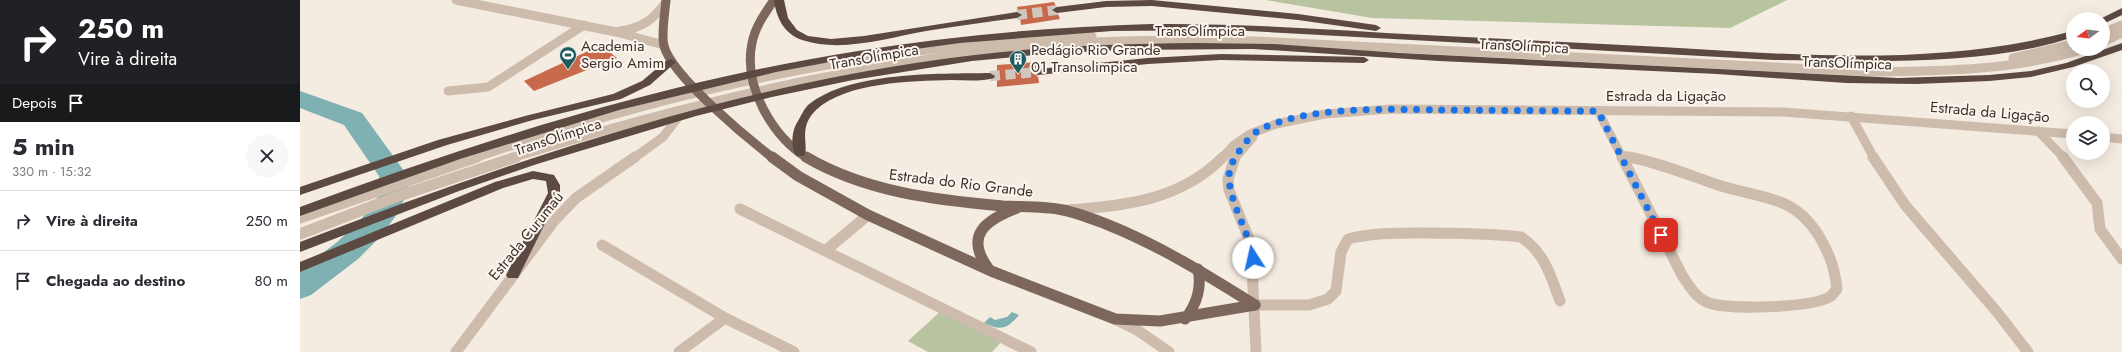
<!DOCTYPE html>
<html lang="pt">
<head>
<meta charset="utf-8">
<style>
  :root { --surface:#fff; --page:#f7f7f7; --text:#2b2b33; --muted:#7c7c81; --line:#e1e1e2 }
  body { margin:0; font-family:Jost,sans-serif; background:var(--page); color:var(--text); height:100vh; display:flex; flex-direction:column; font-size:15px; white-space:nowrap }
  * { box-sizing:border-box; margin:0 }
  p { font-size:13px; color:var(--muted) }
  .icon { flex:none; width:22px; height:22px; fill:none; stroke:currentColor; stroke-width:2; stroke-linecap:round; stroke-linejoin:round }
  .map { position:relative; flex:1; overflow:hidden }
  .side { display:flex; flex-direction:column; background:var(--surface); width:300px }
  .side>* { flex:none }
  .hud { background:#202124; color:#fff; overflow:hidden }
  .needle { width:26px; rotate:255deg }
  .tools { position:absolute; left:1766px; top:12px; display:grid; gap:8px }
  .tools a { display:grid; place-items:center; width:44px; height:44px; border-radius:50%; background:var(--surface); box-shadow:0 4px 16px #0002; font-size:20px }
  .pin { position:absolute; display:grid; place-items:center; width:34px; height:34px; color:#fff; margin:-17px; border-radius:8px; box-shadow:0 2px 6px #0006 }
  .me { position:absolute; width:44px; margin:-22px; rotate:350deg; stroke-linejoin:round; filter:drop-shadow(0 0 3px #0008) }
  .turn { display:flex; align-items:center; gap:14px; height:84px; padding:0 12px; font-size:18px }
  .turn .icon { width:52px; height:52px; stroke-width:2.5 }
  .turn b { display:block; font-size:28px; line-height:34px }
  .then { display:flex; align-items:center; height:38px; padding:0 12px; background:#0003; gap:8px; font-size:15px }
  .round { display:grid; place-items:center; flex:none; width:42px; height:42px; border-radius:21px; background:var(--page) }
  .headline { display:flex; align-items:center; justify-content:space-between; height:68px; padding:0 12px }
  h1 { font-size:24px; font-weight:700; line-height:30px }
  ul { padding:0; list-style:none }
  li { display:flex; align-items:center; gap:12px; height:60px; padding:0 12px; border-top:1px solid var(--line) }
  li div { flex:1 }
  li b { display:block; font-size:15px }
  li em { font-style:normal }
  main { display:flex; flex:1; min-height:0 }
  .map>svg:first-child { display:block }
</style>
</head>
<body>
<main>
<section class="side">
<div class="hud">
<div class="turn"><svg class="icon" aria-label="right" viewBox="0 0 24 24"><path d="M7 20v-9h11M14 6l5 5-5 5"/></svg><div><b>250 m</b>Vire à direita</div></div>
<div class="then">Depois<svg class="icon" aria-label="arrive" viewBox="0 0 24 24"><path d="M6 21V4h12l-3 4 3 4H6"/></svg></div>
</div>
<div class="headline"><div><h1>5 min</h1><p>330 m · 15:32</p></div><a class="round"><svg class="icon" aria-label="close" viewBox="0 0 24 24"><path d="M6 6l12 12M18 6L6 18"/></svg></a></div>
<ul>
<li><svg class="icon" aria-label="right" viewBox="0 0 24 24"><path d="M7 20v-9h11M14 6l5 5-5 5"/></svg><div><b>Vire à direita</b></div><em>250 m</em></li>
<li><svg class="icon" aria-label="arrive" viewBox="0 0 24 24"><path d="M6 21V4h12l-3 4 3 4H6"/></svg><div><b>Chegada ao destino</b></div><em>80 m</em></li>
</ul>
</section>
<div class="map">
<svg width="1822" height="352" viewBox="0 0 1822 352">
  <rect width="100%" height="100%" fill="#f4ebe1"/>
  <g fill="#b8c4a0">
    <path d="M966,0H1487L1430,28L1072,18Z"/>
    <path d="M641,311L701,342L692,352H628L608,341Z"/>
  </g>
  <path fill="#7fb0b2" d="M712,312L719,315C707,329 701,331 684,323L690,317L695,320L707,317Z"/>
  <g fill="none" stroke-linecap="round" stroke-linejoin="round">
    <path fill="#7fb0b2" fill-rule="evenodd" d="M0,91L62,113L107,175L109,190L95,217L79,238L58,259L11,295L0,299V270L36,243L57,224L73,205L81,190L79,176L44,125L0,108Z"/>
  </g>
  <g fill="#c8694b">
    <path d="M754,2L756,6L751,11L758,14L760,19L721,25L720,18L723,14L718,11L717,7Z"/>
    <path d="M301,45L317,58L234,91L224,81Z"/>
    <path d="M737,62L738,68L732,73L738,76L739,83L697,87V65Z"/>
  </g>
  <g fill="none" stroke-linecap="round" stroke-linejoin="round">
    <g stroke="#cfc6bd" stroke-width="10" stroke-dasharray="10 5.5" stroke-linecap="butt">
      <path d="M717,15L757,10"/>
      <path d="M690,76L738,72"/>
    </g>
    <g stroke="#cdbbac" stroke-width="9">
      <path d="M156,0L316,32L364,45"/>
      <path d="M320,31C342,28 353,20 366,2"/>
      <path d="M1803,33L1822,25"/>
      <path d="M1803,42L1822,33"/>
      <path d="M1713,58L1773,44"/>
      <path d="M148,91L188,87L284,25"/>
      <path d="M1298,111L1321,155"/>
      <path d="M1551,116L1574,158"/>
      <path d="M1738,131L1764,158"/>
      <path d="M1803,137L1822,139"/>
      <path d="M1321,155L1334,158"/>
      <path d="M1321,155L1322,158"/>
      <path d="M174,158C309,112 449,75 590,55C657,45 724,40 792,36"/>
      <path d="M212,158C402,99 597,53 796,42C849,39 902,40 955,41L1574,72C1646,71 1716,70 1785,49"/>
      <path d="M334,158L363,137L383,111"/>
      <path d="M922,158L934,145L950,134L976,124L1025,114L1091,109L1483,112L1773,134"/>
      <path d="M935,158L953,137"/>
    </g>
    <g stroke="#cdbbac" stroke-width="11">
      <path d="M935,157L928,179L929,190L951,244L956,352"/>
      <path d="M1322,157L1382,275C1389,286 1397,299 1409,303C1430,310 1513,308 1531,296C1533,294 1535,291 1537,289C1534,255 1513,214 1480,202C1461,195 1441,192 1421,186C1391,176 1361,163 1329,157"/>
      <path d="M1573,157L1605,205L1697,312L1728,352"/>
      <path d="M1763,157L1797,203L1800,229L1822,259"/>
      <path d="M440,209L731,352"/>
      <path d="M768,210C825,206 881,200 923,157"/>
      <path d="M0,218L177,157"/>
      <path d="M0,234L96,197L216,157"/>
      <path d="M302,245L425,318L494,352"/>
      <path d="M525,251L568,215"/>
      <path d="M955,305H1009L1028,299L1036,291L1041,252L1048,239C1071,233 1095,233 1119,233C1153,233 1187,233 1221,237C1244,252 1251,276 1260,301"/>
      <path d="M815,319L837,330L869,352"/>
      <path d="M156,352L254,221L276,198L335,157"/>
      <path d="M379,352L425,318"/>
    </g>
    <g stroke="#7d675c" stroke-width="9">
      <path d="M366,0C365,12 361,35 364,46C372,76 447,138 473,158"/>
      <path d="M474,0C465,13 455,27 452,43C443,86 472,136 507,158"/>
    </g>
    <g stroke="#7d675c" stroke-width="11">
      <path d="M472,157L498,176L568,215L691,271L815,319L860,321L955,305"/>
      <path d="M506,157C566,192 635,200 703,206C723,207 744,206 763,210C778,213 793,219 806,224C859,245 907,275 955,305"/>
      <path d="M688,268C664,235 686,220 717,208"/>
      <path d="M885,319C897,304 902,288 898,269"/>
    </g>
    <g fill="#5c4a42" fill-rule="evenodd">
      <path d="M474,0H484L488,18L497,30L508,36L531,39L564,36L717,12L722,15L717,18C687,22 656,26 626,31C587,38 541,53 502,40C484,34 476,17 474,0Z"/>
      <path d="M852,0L998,14L1076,25L1081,28L1076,31L998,20L852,6L806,7L757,13L752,10L757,7L806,1Z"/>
      <path d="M1822,8V15L1803,24V19H1800Z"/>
      <path d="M851,24C943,23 1034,30 1125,35C1204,39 1283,43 1362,47C1498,55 1639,67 1773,31V37C1686,67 1566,61 1474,60L930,30L812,31L660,43L557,57L476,72L319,110L160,159L0,216V207C181,140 367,81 558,51C655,35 753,27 851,24Z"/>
      <path d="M895,43L974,44L1100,53L1598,78L1689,75L1731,71L1766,63L1822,43V50L1773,67L1731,77L1689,81L1616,84L1546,83L1417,74L1139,61L953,49L820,50L746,54L672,61L553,80L472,97L396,116L237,164L159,191L0,252V242C206,163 416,91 636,60C722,47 808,44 895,43Z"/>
      <path d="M921,54L1064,57L1069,60L1064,63L921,60L848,64L738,75L733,72L738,69L848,58Z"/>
      <path d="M371,59L376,62L350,85L321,99L233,120L147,145L0,195V187L138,140L225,116L313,94L342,81L367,60Z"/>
      <path d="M690,73L695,76L694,78C680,82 665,80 651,80C612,81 546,82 516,110C497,128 510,147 504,156H496C490,146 492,129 498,121C501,116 504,109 508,105C550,71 638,74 690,73Z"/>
      <path d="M233,171L254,175L260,185V193L218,278H208L206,275L248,193L246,181L233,179L203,188L0,272V262L195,182Z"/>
    </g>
  </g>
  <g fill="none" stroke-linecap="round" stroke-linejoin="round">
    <path stroke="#1a73e8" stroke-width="7" stroke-dasharray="0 12.6" d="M953,258C949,230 924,194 930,169C933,157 950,134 961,129C1009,106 1085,109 1138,110C1191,110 1245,111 1298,111L1361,235"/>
  </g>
  <defs>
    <g id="stadium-pin" transform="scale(0.9)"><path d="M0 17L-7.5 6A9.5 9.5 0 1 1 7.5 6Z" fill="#1f5a5e" stroke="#fbf5ee"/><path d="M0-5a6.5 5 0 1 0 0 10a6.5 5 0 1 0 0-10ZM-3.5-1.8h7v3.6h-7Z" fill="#fff"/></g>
    <g id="building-pin" transform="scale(0.9)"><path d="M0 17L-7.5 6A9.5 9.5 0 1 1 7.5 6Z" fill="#1f5a5e" stroke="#fbf5ee"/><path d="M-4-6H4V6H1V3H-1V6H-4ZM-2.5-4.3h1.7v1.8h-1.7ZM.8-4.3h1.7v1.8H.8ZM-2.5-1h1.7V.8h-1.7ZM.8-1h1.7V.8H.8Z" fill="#fff"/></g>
  </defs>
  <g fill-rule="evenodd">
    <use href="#stadium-pin" x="268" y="55"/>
    <use href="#building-pin" x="718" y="59"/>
  </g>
  <g text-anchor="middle" stroke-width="4" stroke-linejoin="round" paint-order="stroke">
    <g font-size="15" fill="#3b302b" stroke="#fbf5ee">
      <text x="900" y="36">TransOlímpica</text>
      <text transform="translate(1224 46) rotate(3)" y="5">TransOlímpica</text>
      <text transform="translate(574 57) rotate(-10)" y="5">TransOlímpica</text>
      <text transform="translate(1547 63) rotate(2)" y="5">TransOlímpica</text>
      <text x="1366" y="101">Estrada da Ligação</text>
      <text transform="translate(1690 112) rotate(5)" y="5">Estrada da Ligação</text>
      <text transform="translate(258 137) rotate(-18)" y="5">TransOlímpica</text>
      <text transform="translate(661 183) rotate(7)" y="5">Estrada do Rio Grande</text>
      <text transform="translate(226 236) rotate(-51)" y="5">Estrada Curumaú</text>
    </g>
    <g font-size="15" fill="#3b302b" stroke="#fbf5ee" text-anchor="start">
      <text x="281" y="51">Academia<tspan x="281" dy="17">Sergio Amim</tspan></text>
      <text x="731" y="55">Pedágio Rio Grande<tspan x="731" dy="17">01 Transolimpica</tspan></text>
    </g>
  </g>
</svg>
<div class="tools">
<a><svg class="needle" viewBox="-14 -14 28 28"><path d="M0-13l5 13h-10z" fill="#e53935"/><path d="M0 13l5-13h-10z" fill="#7c7c81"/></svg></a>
<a><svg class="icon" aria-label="search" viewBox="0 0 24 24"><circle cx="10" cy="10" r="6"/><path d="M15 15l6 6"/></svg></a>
<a><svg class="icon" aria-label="layers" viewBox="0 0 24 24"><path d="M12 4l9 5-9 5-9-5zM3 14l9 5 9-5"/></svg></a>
</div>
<div class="pin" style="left:1361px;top:235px;background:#d93025"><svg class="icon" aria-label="arrive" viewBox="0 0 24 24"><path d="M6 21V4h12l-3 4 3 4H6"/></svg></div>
<svg class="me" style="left:953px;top:258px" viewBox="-20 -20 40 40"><circle r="19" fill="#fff"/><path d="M0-13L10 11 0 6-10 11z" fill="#1a73e8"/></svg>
</div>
</main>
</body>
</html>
